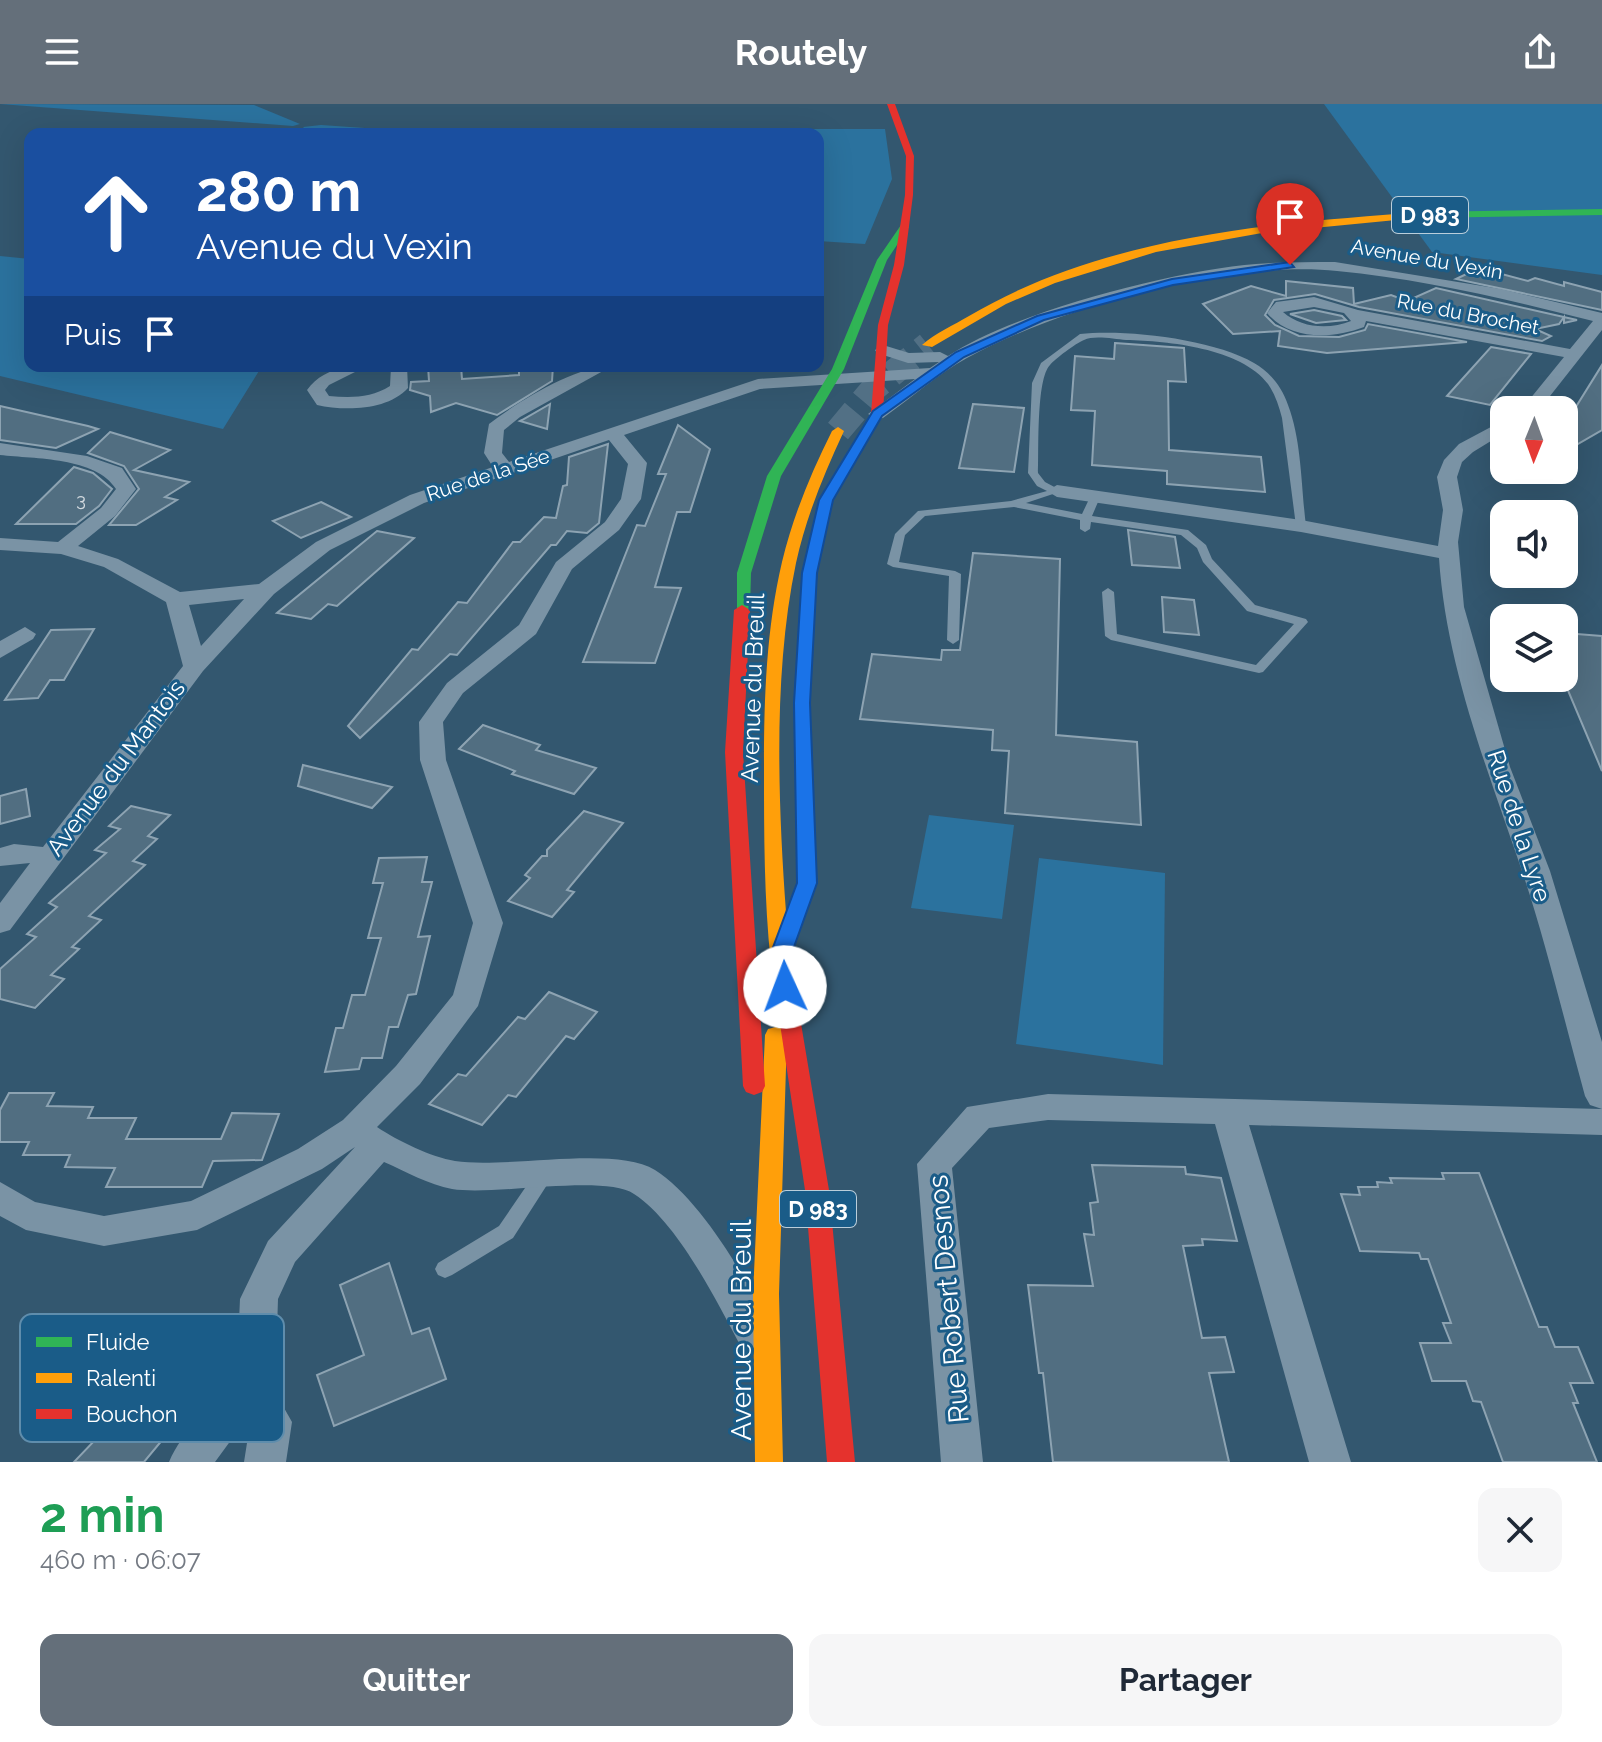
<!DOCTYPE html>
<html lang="fr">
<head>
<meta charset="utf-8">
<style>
  :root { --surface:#fff; --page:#f6f6f7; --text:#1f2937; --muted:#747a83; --accent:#646f7a }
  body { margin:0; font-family:Raleway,sans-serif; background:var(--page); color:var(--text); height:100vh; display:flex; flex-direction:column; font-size:30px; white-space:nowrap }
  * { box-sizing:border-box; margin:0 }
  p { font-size:26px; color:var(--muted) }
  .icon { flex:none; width:44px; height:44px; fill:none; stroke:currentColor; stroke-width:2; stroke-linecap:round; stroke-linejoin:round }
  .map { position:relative; height:1358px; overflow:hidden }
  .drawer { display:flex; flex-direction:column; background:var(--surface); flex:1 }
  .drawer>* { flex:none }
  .hud { position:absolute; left:24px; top:24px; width:800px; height:244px; border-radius:16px; box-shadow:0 8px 32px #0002; background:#1a4fa0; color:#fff; overflow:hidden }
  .needle { width:52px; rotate:181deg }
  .fabs { position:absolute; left:1490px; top:292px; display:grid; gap:16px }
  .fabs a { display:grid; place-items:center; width:88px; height:88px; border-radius:16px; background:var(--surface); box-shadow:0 8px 32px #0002; font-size:40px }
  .pin { position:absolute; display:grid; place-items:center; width:68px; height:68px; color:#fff; margin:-82px -34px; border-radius:50% 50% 50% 0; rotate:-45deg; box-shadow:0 0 8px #0007 }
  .pin .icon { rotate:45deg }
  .me { position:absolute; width:88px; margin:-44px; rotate:358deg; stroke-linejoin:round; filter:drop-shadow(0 0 6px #0008) }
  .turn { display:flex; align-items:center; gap:28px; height:168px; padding:0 40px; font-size:36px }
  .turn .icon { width:104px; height:104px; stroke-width:2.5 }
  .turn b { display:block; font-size:56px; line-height:68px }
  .then { display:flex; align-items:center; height:76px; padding:0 40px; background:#0003; gap:16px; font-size:30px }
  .round { display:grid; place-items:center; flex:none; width:84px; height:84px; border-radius:16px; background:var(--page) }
  .headline { display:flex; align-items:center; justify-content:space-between; height:136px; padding:0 40px }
  h1 { font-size:48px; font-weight:700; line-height:60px; color:#1e9e55 }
  .action { display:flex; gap:16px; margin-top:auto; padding:16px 40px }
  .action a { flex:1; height:92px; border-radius:16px; background:var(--accent); color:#fff; font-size:32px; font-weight:700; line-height:92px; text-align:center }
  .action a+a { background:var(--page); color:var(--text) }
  header { display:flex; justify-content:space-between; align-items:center; height:104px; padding:0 40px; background:var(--accent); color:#fff; font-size:36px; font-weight:700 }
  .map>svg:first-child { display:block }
</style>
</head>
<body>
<header><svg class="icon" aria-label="menu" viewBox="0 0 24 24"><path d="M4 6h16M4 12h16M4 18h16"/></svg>Routely<svg class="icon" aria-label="share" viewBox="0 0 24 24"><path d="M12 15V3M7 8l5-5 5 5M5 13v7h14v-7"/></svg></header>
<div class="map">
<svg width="1602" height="1358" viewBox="0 0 1602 1358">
  <rect width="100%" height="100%" fill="#33576f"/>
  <g fill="#2b729e">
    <path d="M0,0L254,1L300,20L293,22Z"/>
    <path d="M1324,0H1602V171L1432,148Z"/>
    <path d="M321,21L452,30H310L303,23Z"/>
    <path d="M725,25H885L892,75L865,140L818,137V30H702Z"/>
    <path d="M0,152L30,155V262H262L223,325L0,272Z"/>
    <path d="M929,711L1014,721L1002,815L911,804Z"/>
    <path d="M1039,754L1165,769L1163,961L1016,940Z"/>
  </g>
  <g fill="#516e81" stroke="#8da3b2" stroke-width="2">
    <path d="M1479,164L1528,177L1535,174L1564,182V178L1602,188V206L1456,175Z"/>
    <path d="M1286,177L1353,184L1354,200L1391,191L1407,197L1436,184L1577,216L1564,219V213L1559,220L1535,225L1551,232L1542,237L1359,203L1315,190L1274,196L1265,211L1275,221L1299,232L1339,233L1365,226L1368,220L1467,238L1327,249L1278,242L1280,227L1233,230L1203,200L1251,182L1286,192Z"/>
    <path d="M1314,206L1342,212L1346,216L1316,219L1290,210Z"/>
    <path d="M1115,239L1184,244L1186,278L1168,277L1169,346L1261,353L1265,388L1167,380V367L1092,361L1095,307L1071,306L1075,252L1114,255Z"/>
    <path d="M1491,243L1531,250L1490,301L1447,292Z"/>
    <path d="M1602,261V326L1564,348V322Z"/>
    <path d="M428,262H461L462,275L519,271V262H553L552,277L497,311L456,299L431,308L430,292L410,286L411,278L429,277Z"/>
    <path d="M550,300L547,325L520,317L522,316Z"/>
    <path d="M973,300L1024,304L1014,368L959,364Z"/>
    <path d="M0,302L88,322L98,325L56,344L0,336Z"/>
    <path d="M678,321L710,345L690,408H677L655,483L681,484L655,559L583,558L637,421L645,422L666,370H658Z"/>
    <path d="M110,328L170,346L134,366L189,378L165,393L177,396L136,421H109L139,385L124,362L88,349Z"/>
    <path d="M608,340L599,419L587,429L567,427L556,441H551L457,551L450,550L360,634L348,622L412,545L418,546L458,498L467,499L513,438H520L544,413L556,414L563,382L567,381L569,353Z"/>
    <path d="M74,363L93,369L112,385L99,402L76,420H16Z"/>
    <path d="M321,398L351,413L301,434L273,417Z"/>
    <path d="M1128,426L1175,433L1180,464L1132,461Z"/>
    <path d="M377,427L414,434L337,502L328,500L311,515L277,509Z"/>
    <path d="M973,449L1060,455L1056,631L1137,638L1141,721L1005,709L1009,647L992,646L993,626L860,615L872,550L941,556L942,546H960Z"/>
    <path d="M1162,493L1194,496L1199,531L1164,528Z"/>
    <path d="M94,525L64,576H50L38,594L5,596L51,526Z"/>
    <path d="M1564,529L1602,532V667L1564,577Z"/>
    <path d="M483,621L540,641L536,646L596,664L574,690L512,670L515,667L459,645Z"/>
    <path d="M303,661L392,683L372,704L298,682Z"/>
    <path d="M26,685L30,712L0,720V692Z"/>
    <path d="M131,702L170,711L148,732L157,735L133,757L145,761L89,812L101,816L72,843L79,845L51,871L64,875L35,904L0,895V865L36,833L27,830L57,803L49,799L106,749L95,746L120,725L109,722Z"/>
    <path d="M584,707L623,719L567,786L574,788L552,813L508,797L530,774L525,771L542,752H547V746Z"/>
    <path d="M427,753L422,778H432L418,833L430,832L416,890L408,891L398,923H389L382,954H362L359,965L325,968L336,924H343L352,891H365L381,834H368L383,779H373L379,754Z"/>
    <path d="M549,888L597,908L574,935L566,932L516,993L508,991L482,1021L429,1000L458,970L466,972L518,913L525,915Z"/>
    <path d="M9,989H54L47,1002L93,1003L88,1014H136L126,1035H221L232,1009L279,1010L262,1056L213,1057L202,1083H106L115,1064L65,1063L70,1051H23L29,1038H0V1006Z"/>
    <path d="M1092,1061L1185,1063L1186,1070L1221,1074L1237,1137L1202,1135L1203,1141L1183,1142L1202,1234L1225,1233L1234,1268L1209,1269L1229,1358H1053L1043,1269H1039L1028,1181L1093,1182L1084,1130L1094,1131L1090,1099L1098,1098Z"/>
    <path d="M1442,1069H1479L1539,1223H1547L1555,1243H1578L1593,1279H1570L1578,1299H1573L1597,1358H1503L1481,1298L1473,1297L1466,1277H1432L1420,1239H1451L1443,1219H1451L1428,1155H1421L1419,1149L1360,1147L1341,1090L1360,1091L1358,1083H1378L1377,1078L1392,1079L1390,1074L1444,1075Z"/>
    <path d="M389,1159L412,1230L429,1224L446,1275L334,1322L317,1271L364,1251L340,1181Z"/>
    <path d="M141,1288L183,1311L144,1358H74Z"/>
  </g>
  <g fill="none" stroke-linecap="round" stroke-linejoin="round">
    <path stroke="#527085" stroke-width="26" stroke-dasharray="26 13" stroke-linecap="butt" d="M838,327L874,284L928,241"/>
    <g fill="#7a93a5" fill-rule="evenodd">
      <path d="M1080,230C1126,225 1213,235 1254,259C1270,268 1282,283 1288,301C1302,338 1301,383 1306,422L1301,425L1296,422L1282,314C1279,302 1275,290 1268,280C1241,244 1168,237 1126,236C1114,235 1094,231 1084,236C1076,239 1055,255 1050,261C1036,275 1039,347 1038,369L1045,378L1062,387L1026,399L1082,410L1091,391L1096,388L1101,391L1092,412L1188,426L1206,441L1212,455L1255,501L1306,515L1308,518L1263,568L1259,569L1111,536L1105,532L1102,488L1108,484L1114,488L1117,530L1256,561L1294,520L1247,507L1203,458L1197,444L1181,431L1091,418L1090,425L1085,428L1080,425V416L1014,403L925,412L905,431L899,458L955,467L961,470L959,536L953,540L947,536L949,472L893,463L887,460L895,430L918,407L1011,397L1047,387L1037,382L1028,369L1032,279L1041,259Z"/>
      <path d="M545,1062L552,1065L554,1070L513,1134L452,1171L445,1174L438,1171L435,1165L438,1159L499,1122L538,1065Z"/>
    </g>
    <g fill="#7a93a5" fill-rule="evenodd">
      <path d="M1335,158L1501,185L1602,209V226L1539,306H1521L1564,253L1366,217L1364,223C1333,235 1290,237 1267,209L1276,198L1314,193L1358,206L1570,245L1593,217C1510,196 1423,175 1337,167C1229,156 1062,202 967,254C938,270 911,294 883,314L877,315L868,310L915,275L760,285L624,331L647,359L641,395L619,426L572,465L536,530L463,589L443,618L446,656L503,819L478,902L420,980L377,1023C398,1037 431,1053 455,1057C507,1065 614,1041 655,1066C700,1094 750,1179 772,1227L767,1239L753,1244L739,1239C715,1194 677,1118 634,1090C604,1070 495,1092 452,1085C429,1081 405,1067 384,1058L295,1158L278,1195L275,1288L292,1318L286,1358H244L250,1320L234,1332L215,1358H169C183,1326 208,1304 236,1283L240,1195L268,1137L355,1043L322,1065L197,1126L104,1142L26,1126L0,1112V1078L35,1098L104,1112L191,1097L298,1045L343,1016L396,962L453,891L473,819L420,656L419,618L447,579L519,521L556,458L605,418L621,395L628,360L609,336L424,399L330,446L274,490L203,567L10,826L0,829V799L30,759L0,762V744L14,740L43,743L183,562L166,498L104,463L61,450L0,446V434L58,438L101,404L116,385C96,353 35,355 0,351V339L87,352L122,364L136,385L115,412L78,442L118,455L180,488L259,480L316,438L410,391L493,363L484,349L489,320C519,297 575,262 612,262L520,313L504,326L502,349L509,358L758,275L930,264L939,258L908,259L877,249L875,246L883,241L909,249L940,248L948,252C1013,208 1176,166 1256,160C1282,158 1309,158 1335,158ZM1314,203L1344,209L1351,217C1329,226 1301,224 1283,208ZM244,495L201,542L189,501Z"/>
      <path d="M345,262H367L329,281L325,286L329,292C351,294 371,294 390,282L391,262H407L408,284C387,307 344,307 317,301L307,286C317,272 329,268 345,262Z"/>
      <path d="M1504,316V329L1473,348L1462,358L1457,373L1463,406L1458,438L1464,503L1510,663L1550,767L1602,938V1005L1590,1001L1585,992C1564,916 1546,838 1521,764C1487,664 1446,561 1439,454L1301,428L1057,393L1047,387L1057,381L1301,416L1438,442L1443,406L1437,373L1444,356L1459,340Z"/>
      <path d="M25,523L36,530L33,535L0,554V537Z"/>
      <path d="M1048,990L1602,1005V1031L1249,1021L1351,1358H1309L1215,1020L1048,1016L989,1024L952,1064L983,1358H941L917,1060L967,1003Z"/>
    </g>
    <g fill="#30b455" fill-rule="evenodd">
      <path d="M1602,105V111L1424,114L1419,111L1424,108Z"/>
      <path d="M901,121L909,123L887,156L844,265L781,372L751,469L750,506L747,509H737V469L767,372L832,265L877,156Z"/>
    </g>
    <g fill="#ff9f0a" fill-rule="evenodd">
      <path d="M1424,108L1427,113L1262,129L1156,148L1055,179L1006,200L932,243L922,241C935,229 954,221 969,212C1104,132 1271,119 1424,108Z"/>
      <path d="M838,323L844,327C824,370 806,413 796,459C773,568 778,698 786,808L797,779L794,599L803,469L819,396L855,337H863L865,340L833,396L817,469L810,599L817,779L790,851L788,865H774L771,860C764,795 764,730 764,665C764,596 766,526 782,458C793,412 811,369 832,327Z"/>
      <path d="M776,923L784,925L787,931L779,1190L783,1358H755L753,1190L765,931L768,925Z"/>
    </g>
    <g fill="#e5322d" fill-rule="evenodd">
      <path d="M887,0H895L914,52L913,91L904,161L888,221L883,310L863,343L859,344L853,340L871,310L878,221L894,161L905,91L906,52Z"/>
      <path d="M742,501L750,506L743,648L765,982L762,988L754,991L746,988L743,982L725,648L734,506Z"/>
      <path d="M781,853L788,855L791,860L829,1086L855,1358H827L805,1086L771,860L774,855Z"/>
    </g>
  </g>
  <path fill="#1a73e8" stroke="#114b97" stroke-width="2" d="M1290,158L1294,163L1173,181L1044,216L964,253L882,312L833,396L817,469L810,599L817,779L790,854L796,883L792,888H777L769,854L797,779L794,599L802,469L819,396L873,307L956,248L1037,212L1172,175Z"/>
  <g text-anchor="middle" stroke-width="6" stroke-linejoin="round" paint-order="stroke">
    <g font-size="18" fill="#d4dbe0">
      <text x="81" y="402">3</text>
    </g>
    <g font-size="20" fill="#fff" stroke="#1a5c88">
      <text transform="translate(1427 155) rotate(10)" y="7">Avenue du Vexin</text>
      <text transform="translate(1468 210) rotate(11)" y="7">Rue du Brochet</text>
      <text transform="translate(488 371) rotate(-18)" y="7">Rue de la Sée</text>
    </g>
    <g fill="#1a5c88" stroke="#bacedb" stroke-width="2">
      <rect x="1392" y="93" width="76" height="36" rx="6"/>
      <rect x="780" y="1087" width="76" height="36" rx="6"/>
    </g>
    <g font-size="22" font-weight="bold" fill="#fff">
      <text x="1430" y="119">D 983</text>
      <text x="818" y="1113">D 983</text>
    </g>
    <g font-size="24" fill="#fff" stroke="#1a5c88">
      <text transform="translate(753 584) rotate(-88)" y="8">Avenue du Breuil</text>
      <text transform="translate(116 664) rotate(-53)" y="8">Avenue du Mantois</text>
      <text transform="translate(1519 722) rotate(72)" y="8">Rue de la Lyre</text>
    </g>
    <g font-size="28" fill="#fff" stroke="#1a5c88">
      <text transform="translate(948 1195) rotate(-95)" y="10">Rue Robert Desnos</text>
      <text transform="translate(741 1226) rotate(-90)" y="10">Avenue du Breuil</text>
    </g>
  </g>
  <rect x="20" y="1210" width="264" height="128" rx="12" fill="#1a5c88" stroke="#5f8dac" stroke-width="2"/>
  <rect x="36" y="1233" width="36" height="10" fill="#30b455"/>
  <rect x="36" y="1269" width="36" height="10" fill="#ff9f0a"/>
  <rect x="36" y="1305" width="36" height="10" fill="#e5322d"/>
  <g font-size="22" fill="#fff">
    <text x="86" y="1246">Fluide</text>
    <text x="86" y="1282">Ralenti</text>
    <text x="86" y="1318">Bouchon</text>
  </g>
</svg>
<div class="fabs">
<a><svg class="needle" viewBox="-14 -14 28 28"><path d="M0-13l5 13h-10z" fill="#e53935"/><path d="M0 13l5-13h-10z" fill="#747a83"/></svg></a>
<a><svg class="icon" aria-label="sound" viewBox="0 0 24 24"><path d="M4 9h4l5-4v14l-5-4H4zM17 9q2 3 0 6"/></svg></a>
<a><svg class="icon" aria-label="layers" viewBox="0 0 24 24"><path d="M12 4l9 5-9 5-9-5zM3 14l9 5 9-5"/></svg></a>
</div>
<div class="pin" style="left:1290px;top:161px;background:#d93025"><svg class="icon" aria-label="arrive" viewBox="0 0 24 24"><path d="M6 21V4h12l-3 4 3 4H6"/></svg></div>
<svg class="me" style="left:785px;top:883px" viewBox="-20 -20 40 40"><circle r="19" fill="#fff"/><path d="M0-13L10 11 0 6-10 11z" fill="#1a73e8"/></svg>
<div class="hud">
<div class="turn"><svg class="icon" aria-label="ahead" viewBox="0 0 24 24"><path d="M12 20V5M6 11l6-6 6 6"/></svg><div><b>280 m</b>Avenue du Vexin</div></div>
<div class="then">Puis<svg class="icon" aria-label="arrive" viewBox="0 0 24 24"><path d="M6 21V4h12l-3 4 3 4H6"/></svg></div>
</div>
</div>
<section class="drawer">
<div class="headline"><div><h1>2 min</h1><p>460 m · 06:07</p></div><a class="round"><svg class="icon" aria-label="close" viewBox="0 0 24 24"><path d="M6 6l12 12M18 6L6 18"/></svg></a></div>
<div class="action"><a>Quitter</a><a>Partager</a></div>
</section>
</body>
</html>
